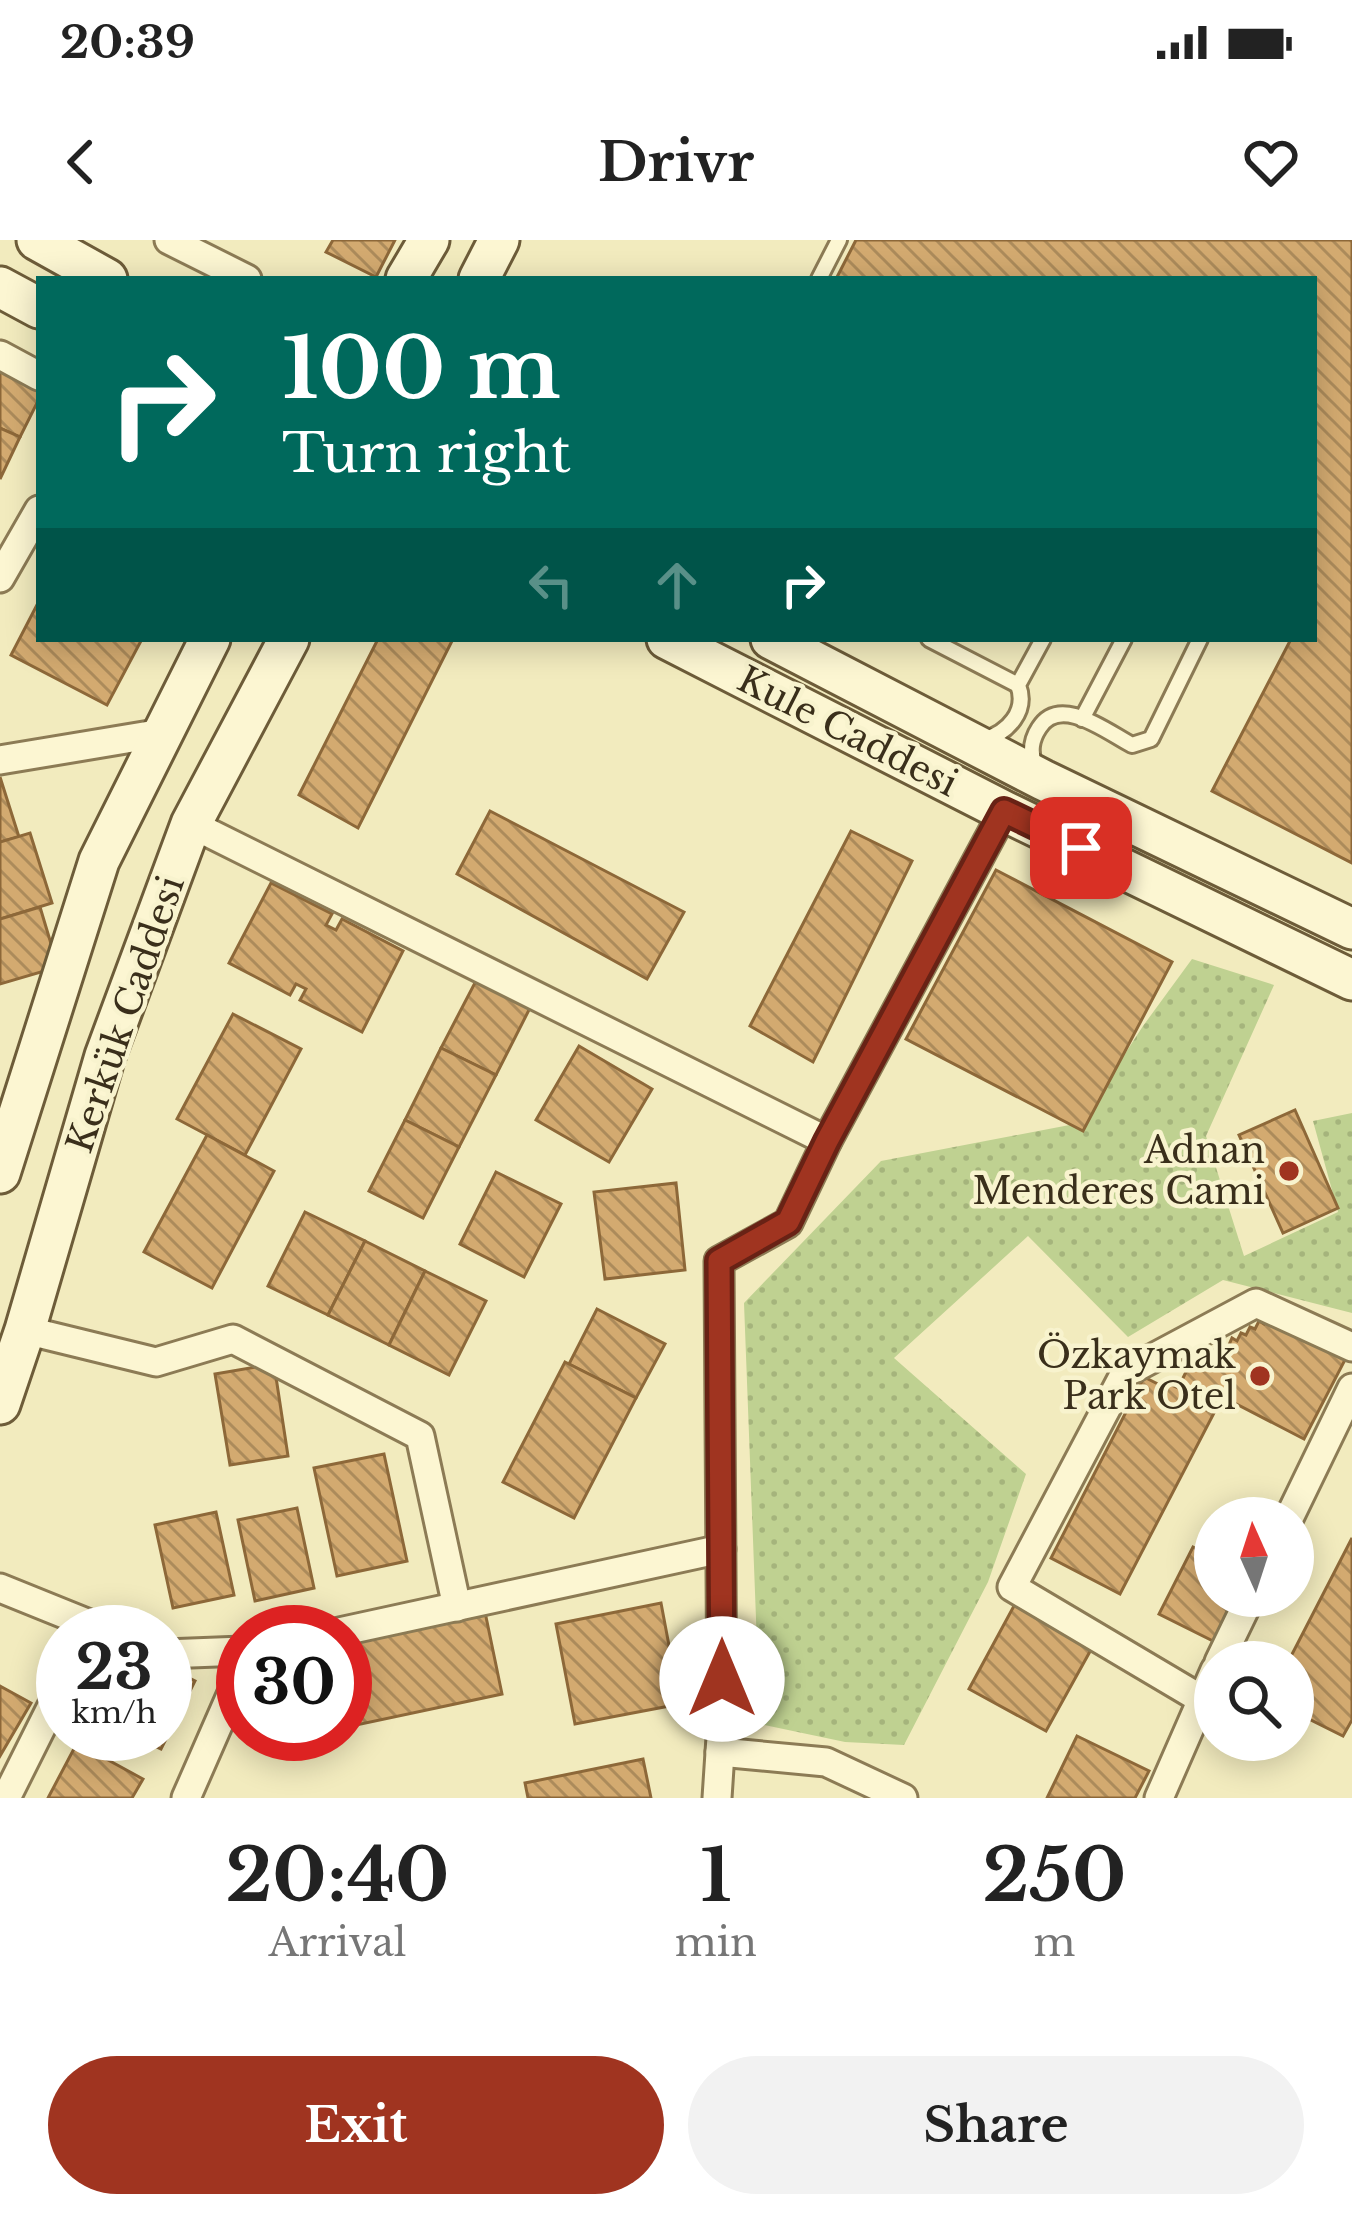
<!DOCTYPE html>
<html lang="en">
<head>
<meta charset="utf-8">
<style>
  :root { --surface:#fff; --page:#f2f2f2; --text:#222; --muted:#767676; --accent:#a03420 }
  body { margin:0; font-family:"Libre Baskerville",serif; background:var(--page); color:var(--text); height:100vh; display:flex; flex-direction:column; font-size:45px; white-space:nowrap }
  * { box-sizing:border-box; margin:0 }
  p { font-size:39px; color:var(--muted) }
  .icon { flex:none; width:66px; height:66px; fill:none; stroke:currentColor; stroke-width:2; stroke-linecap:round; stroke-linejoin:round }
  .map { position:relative; height:1558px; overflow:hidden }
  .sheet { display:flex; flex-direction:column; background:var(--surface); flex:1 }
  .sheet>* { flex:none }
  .banner { position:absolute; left:36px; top:36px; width:1281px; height:366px; border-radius:0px; box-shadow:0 6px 30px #0003; background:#00695c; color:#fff; overflow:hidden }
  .needle { width:78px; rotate:357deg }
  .buttons { position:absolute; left:1194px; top:1257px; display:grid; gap:24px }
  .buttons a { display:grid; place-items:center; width:120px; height:120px; border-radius:50%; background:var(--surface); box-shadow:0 6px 30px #0003; font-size:60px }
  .speed { position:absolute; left:36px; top:1365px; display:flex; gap:24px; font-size:60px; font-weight:700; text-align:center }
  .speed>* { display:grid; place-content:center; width:156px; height:156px; border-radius:50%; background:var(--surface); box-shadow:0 6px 30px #0003; line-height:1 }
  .speed small { font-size:30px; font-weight:400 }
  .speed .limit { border:18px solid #d22; background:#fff; color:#111 }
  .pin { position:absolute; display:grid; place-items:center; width:102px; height:102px; color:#fff; margin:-51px; border-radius:24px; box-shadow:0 6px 18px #0006 }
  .me { position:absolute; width:132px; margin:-66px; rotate:0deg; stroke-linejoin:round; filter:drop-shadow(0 0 9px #0008) }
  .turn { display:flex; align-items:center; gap:42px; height:252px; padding:0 48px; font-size:54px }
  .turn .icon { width:156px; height:156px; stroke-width:2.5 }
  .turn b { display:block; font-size:84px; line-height:102px }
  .lanes { display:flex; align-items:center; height:114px; padding:0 48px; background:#0003; justify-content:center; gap:60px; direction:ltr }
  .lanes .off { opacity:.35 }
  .eta { display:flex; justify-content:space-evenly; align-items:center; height:204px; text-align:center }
  .eta b { font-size:72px; font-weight:700; line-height:84px }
  .cta { display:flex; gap:24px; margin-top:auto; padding:24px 48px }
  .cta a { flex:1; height:138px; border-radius:72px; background:var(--accent); color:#fff; font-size:48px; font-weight:700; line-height:138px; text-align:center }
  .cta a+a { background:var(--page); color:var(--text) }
  .status { display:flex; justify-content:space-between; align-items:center; height:84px; padding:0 60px; background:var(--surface); direction:ltr }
  .status svg { height:33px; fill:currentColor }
  header { display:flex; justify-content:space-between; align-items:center; height:156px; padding:0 48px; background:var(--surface); font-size:54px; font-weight:700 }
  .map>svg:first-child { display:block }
</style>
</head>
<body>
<div class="status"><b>20:39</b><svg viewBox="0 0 49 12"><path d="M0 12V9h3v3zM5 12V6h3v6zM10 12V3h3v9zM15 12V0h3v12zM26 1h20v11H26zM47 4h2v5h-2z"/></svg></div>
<header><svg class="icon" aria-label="back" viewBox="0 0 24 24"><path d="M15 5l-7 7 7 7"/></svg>Drivr<svg class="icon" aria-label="heart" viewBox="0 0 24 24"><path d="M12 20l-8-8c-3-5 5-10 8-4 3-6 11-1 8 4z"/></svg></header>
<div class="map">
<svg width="1352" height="1558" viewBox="0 0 1352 1558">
  <defs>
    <pattern id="green-dots" width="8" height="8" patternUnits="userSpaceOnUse" patternTransform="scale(3)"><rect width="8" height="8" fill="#bfd191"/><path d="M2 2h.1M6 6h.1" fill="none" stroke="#a5b47c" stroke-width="1.8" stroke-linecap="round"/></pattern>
    <pattern id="building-back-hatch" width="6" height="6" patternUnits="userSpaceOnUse" patternTransform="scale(3)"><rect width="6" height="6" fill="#d3aa70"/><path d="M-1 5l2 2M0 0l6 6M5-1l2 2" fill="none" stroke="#ac8b5b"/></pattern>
  </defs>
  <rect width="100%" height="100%" fill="#f2ebbe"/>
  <path fill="url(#green-dots)" d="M1192,719L1274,745L1206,896L1244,1016L1338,972L1313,881L1352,873V1073L1223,1040L1128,1097L1028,996L894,1118L1026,1234L988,1342L904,1505L845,1502L760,1484L744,1063L881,921L1080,883L1143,786Z"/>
  <g fill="url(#building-back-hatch)" stroke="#8d6839" stroke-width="3">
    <path d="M333,0H395L376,37L326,12Z"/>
    <path d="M856,0H1352V623L1212,551L1291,399H1314V39H836Z"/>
    <path d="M0,129L39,148V159L20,197L0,188Z"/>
    <path d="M0,188L20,197L0,239Z"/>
    <path d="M39,361V399H142L107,465L11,415Z"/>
    <path d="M378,399H453L358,588L299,555Z"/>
    <path d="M0,537L19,597L0,602Z"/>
    <path d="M490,571L684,672L647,739L457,634Z"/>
    <path d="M851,591L912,621L813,822L750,786Z"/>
    <path d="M30,593L52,663L0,679V602Z"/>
    <path d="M996,630L1172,722L1083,891L906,799Z"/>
    <path d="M271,643L332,674L326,685L336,690L342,679L403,711L362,792L300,760L306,749L296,744L290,755L229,723Z"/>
    <path d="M40,667L58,727L0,744V679Z"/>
    <path d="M478,737L532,764L496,835L441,808Z"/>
    <path d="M233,774L301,809L245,915L177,879Z"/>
    <path d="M579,806L652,849L609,922L536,880Z"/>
    <path d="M441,808L496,835L459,907L405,880Z"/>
    <path d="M1295,870L1338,968L1283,993L1239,895Z"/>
    <path d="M405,880L459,907L423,978L369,951Z"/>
    <path d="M207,895L274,931L212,1048L144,1012Z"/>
    <path d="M496,932L561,964L524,1037L460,1004Z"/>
    <path d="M676,943L685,1030L605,1039L594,952Z"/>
    <path d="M305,972L365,1001L328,1075L268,1046Z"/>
    <path d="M365,1001L425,1031L389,1105L328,1075Z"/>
    <path d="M425,1031L486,1061L449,1135L389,1105Z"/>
    <path d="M597,1069L665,1104L636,1158L569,1124Z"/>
    <path d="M1269,1076L1347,1116L1304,1199L1215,1153L1209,1165L1178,1148L1192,1120L1200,1124L1204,1116L1209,1118L1213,1110L1218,1113L1223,1104L1228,1107L1232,1098L1237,1101L1241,1093L1246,1095L1250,1087L1255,1089L1259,1081L1264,1084Z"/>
    <path d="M565,1122L636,1158L574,1278L503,1242Z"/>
    <path d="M274,1124L288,1216L230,1225L215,1134Z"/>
    <path d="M1144,1137L1166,1148L1169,1144L1178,1148L1209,1165L1207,1170L1214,1173L1120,1354L1051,1318Z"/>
    <path d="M384,1214L407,1321L337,1336L314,1228Z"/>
    <path d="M297,1268L314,1348L255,1361L238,1280Z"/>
    <path d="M216,1272L234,1355L173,1368L155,1285Z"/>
    <path d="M1352,1298V1480L1343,1496L1293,1471V1422H1288Z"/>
    <path d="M1193,1307L1211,1316L1215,1311V1356H1238L1215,1402L1159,1374Z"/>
    <path d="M661,1363L680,1464L575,1484L556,1384Z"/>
    <path d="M1015,1364L1093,1406L1046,1491L969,1449Z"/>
    <path d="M485,1372L502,1454L347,1487L345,1401Z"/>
    <path d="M165,1426L195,1441L161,1509L129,1494H165Z"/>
    <path d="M0,1446L31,1463L0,1516Z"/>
    <path d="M1077,1496L1149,1531L1135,1558H1047Z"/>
    <path d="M77,1503L143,1539L132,1558H48Z"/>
    <path d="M643,1519L651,1558H528L525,1543Z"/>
  </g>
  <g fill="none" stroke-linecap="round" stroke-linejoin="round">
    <g stroke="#8c7b55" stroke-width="20">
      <g id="lane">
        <path d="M819,39L839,0"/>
        <path d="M929,399L1018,445"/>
        <path d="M1082,479L1124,399"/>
        <path d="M983,500C1008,493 1028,471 1018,445L1043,399"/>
        <path d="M1034,525C1030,511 1031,500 1039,488C1060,454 1107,492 1132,505L1151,499L1200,399"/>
      </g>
    </g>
    <g stroke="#8c7b55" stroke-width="33">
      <g id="street">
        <path d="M169,0L247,39"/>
        <path d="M0,115L39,136"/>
        <path d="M0,338L39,270"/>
        <path d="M0,520L162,493"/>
        <path d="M191,584L827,901"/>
        <path d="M25,1090L156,1122L233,1099L420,1196L457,1367"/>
        <path d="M1289,1278L1352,1148"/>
        <path d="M0,1348L109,1392"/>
        <path d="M339,1392L721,1309"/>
        <path d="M165,1414L243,1411"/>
        <path d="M1219,1422L1251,1356"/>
        <path d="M1201,1459L1012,1347L1125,1133L1256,1063L1352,1107"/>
        <path d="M720,1512L826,1522L903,1558"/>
        <path d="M6,1558L63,1444"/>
        <path d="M186,1558L243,1428"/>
        <path d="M717,1558L722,1482L719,1021L788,983L827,901L1004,571"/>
        <path d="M1159,1558L1215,1430"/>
      </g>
    </g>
    <g stroke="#6d5c39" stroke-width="45">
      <g id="secondary">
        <path d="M37,0L107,39"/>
        <path d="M406,39L429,0"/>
        <path d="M479,39L499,0"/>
        <path d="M0,47L39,68"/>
        <path d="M667,399L1004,571L1352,740"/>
        <path d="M771,399L1043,540L1352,689"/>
        <path d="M0,933L99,621L210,399"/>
        <path d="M0,1164L25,1090L105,816L191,584L289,399"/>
      </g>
    </g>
    <use href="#lane" stroke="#fcf6d2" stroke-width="14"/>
    <use href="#street" stroke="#fcf6d2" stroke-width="27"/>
    <use href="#secondary" stroke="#fcf6d2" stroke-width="39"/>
  </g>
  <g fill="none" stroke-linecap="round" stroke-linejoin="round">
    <g stroke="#682215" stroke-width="30">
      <path id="route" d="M722,1439L719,1021L788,982L827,901L1004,571L1081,608"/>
    </g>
    <use href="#route" stroke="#a03420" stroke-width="21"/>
  </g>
  <g fill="#a03420" stroke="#f8f3ce" stroke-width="4.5">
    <circle cx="1289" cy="931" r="12"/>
    <circle cx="1260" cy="1136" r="12"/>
  </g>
  <g text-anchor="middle" stroke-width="9" stroke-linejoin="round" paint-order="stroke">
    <g font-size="36" fill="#3a2f1b" stroke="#f8f3ce">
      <text transform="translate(848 491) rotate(27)" y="13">Kule Caddesi</text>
      <text transform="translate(125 774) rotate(-71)" y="13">Kerkük Caddesi</text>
    </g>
    <g font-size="36" fill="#3a2f1b" stroke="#f8f3ce" text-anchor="end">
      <text x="1265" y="923">Adnan<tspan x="1265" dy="41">Menderes Cami</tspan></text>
      <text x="1236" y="1128">Özkaymak<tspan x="1236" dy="41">Park Otel</tspan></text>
    </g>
  </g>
</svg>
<div class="buttons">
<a><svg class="needle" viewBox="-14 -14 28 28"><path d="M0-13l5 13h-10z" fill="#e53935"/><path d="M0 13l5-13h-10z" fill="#767676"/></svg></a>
<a><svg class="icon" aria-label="search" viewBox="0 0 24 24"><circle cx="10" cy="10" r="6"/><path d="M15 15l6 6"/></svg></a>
</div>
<div class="speed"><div>23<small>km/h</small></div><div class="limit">30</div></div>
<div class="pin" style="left:1081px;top:608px;background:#d93025"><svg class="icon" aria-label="arrive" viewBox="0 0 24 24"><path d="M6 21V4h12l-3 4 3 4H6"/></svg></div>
<svg class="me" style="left:722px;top:1439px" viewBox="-20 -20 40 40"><circle r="19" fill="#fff"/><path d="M0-13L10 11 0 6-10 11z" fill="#a03420"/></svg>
<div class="banner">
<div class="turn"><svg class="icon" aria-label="right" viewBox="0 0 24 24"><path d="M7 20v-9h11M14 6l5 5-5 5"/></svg><div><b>100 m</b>Turn right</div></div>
<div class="lanes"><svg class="icon off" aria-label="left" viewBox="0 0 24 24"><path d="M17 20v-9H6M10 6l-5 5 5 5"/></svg><svg class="icon off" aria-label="ahead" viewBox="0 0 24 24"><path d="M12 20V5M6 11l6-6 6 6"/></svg><svg class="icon" aria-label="right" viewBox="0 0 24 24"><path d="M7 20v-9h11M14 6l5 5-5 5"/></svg></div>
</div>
</div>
<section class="sheet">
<div class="eta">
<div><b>20:40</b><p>Arrival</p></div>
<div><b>1</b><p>min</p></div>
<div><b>250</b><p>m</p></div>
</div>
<div class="cta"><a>Exit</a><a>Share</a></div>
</section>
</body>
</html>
